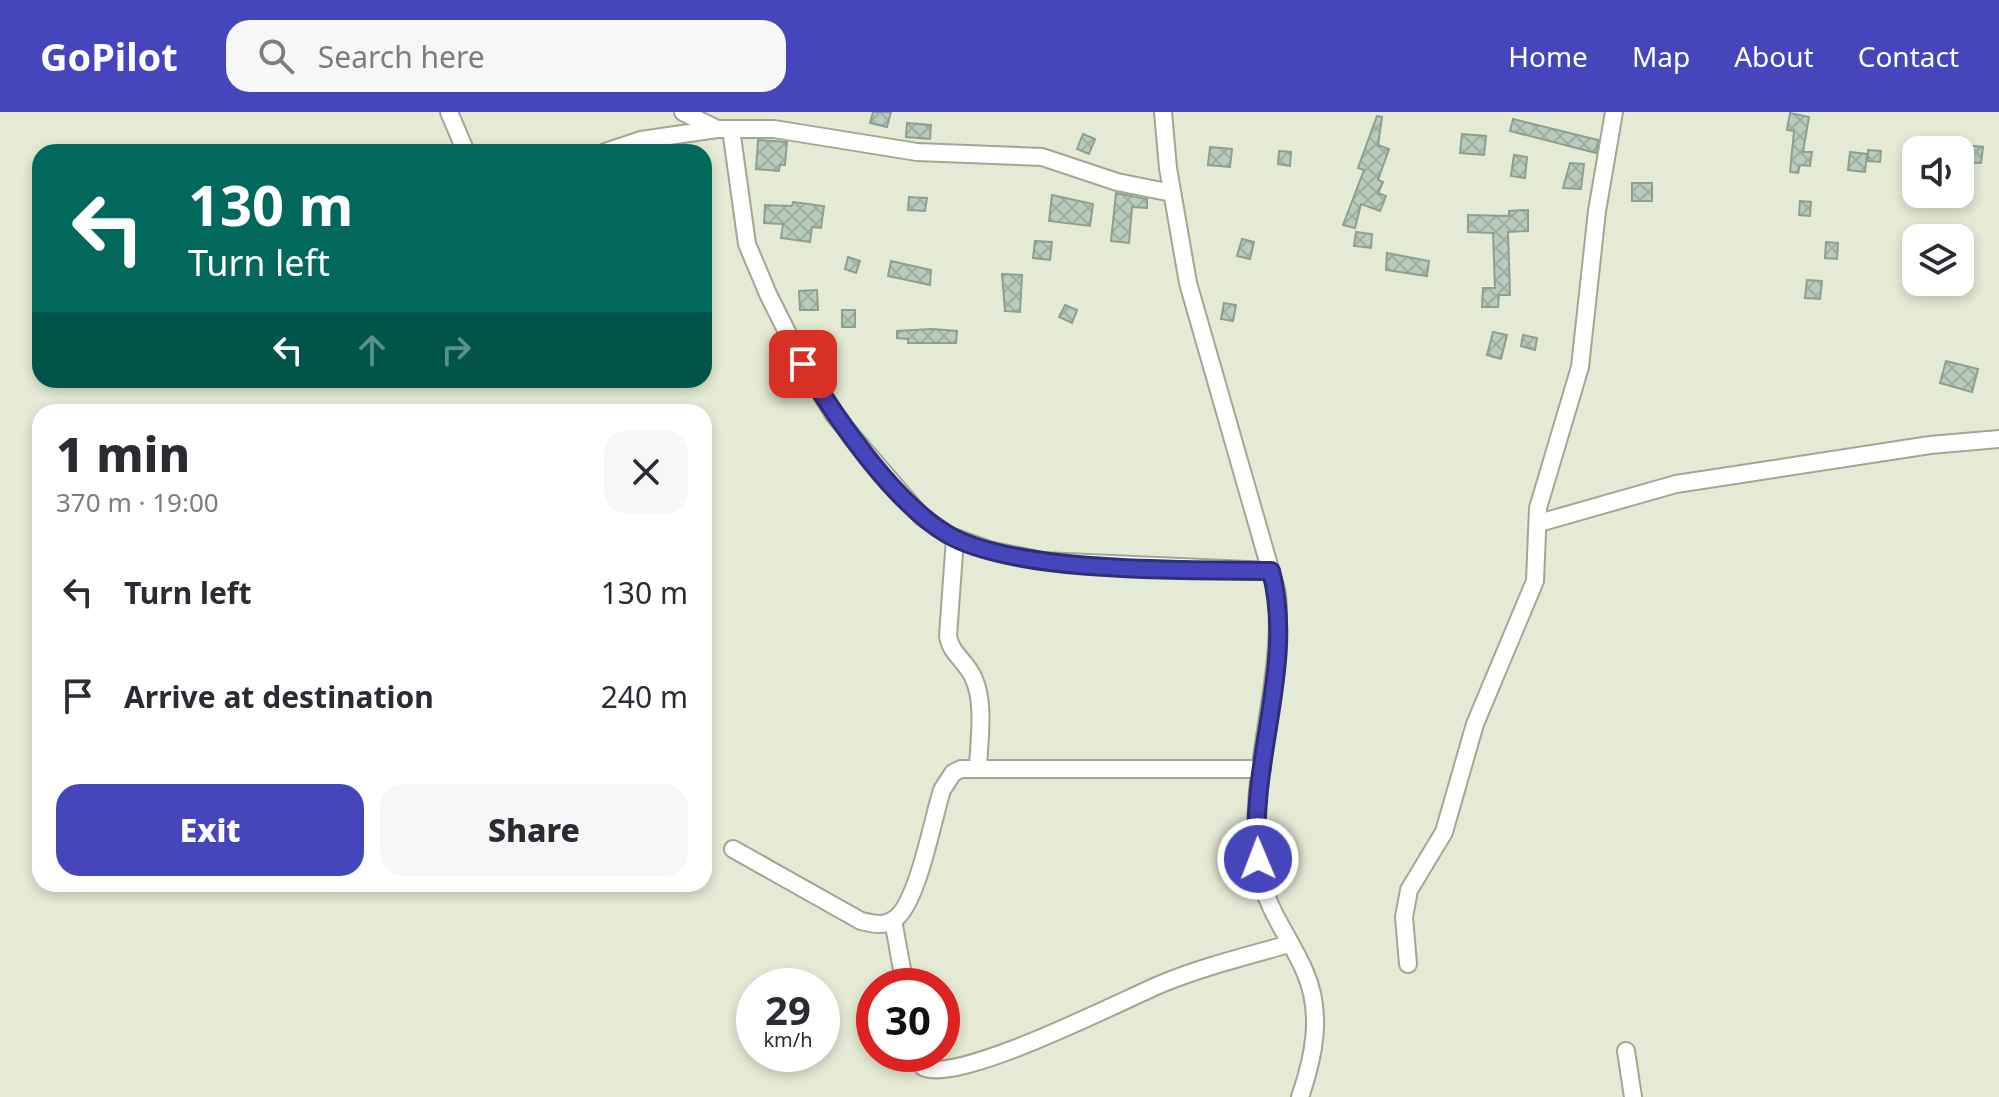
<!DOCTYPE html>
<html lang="en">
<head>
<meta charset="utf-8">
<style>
  :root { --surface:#fff; --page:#f7f7f7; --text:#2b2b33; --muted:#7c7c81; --accent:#4646bc }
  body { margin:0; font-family:"Noto Sans",sans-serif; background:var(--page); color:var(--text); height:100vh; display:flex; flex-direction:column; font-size:30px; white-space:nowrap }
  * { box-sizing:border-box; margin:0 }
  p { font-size:26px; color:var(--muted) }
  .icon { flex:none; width:44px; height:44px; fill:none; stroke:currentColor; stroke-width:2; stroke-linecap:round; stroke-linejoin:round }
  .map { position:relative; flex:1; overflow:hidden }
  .panel { position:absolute; left:32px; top:292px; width:680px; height:488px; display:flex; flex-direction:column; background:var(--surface); border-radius:24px; box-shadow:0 4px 12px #0003 }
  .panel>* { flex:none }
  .banner { position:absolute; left:32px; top:32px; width:680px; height:244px; border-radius:24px; box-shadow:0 4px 12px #0003; background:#00695c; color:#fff; overflow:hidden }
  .controls { position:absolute; left:1902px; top:24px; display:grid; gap:16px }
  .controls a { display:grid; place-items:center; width:72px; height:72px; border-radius:16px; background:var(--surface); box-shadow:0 4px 12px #0003; font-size:40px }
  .speed { position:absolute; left:736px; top:856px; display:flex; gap:16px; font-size:40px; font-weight:700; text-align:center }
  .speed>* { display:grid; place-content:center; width:104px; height:104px; border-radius:50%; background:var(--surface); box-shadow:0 4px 12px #0003; line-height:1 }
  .speed small { font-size:20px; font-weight:400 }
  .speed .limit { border:12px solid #d22; background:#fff; color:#111 }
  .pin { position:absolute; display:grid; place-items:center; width:68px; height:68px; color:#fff; margin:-34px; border-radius:16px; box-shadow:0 4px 12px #0006 }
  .me { position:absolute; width:88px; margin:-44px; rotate:359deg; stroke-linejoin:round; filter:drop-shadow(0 0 6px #0008) }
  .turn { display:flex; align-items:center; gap:28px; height:168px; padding:0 24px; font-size:36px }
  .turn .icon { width:104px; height:104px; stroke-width:2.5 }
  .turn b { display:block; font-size:56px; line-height:68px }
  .lanes { display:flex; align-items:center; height:76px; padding:0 24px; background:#0003; justify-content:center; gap:40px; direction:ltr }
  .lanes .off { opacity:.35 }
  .round { display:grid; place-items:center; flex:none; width:84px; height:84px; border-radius:24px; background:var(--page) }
  .overview { display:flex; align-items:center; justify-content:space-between; height:136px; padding:0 24px }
  h1 { font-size:48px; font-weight:800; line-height:60px }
  .action { display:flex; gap:16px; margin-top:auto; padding:16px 24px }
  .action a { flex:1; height:92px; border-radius:24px; background:var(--accent); color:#fff; font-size:32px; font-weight:800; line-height:92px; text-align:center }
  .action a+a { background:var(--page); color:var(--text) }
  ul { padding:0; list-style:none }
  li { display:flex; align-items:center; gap:24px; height:104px; padding:0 24px }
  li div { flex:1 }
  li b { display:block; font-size:30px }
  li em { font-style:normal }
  header { display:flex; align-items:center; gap:48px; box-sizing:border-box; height:112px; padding:0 40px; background:var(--accent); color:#fff }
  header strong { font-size:38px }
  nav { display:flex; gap:44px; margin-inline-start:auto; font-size:28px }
  .search { width:560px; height:72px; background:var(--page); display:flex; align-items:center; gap:20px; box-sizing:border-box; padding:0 28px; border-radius:24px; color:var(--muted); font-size:30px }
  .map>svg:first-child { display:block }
</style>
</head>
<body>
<header>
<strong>GoPilot</strong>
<div class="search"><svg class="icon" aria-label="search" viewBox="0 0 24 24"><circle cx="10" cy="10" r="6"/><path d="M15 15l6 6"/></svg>Search here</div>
<nav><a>Home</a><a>Map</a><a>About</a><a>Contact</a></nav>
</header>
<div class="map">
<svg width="1999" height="985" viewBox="0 0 1999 985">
  <defs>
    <pattern id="building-cross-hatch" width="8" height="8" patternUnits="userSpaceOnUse" patternTransform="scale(2)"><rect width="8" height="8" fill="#b8cbbc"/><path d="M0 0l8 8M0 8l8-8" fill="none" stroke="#9eafa2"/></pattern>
  </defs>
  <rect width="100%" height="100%" fill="#e4ead4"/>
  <g fill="url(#building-cross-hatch)" stroke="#8d9f90" stroke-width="2">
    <path d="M873,0H891L887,15L870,11Z"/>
    <path d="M1790,1L1809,5L1803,40H1812L1810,54L1800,53L1798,61L1790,60L1794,19L1787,18Z"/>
    <path d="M1377,4L1382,5L1378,33L1389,37L1378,68L1383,70L1378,81L1386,84L1380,99L1361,92L1355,116L1343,113L1364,58L1358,56Z"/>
    <path d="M1513,7L1598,28L1596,41L1510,19Z"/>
    <path d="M907,11L931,13L930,27L906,25Z"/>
    <path d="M1083,22L1095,27L1089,42L1077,37Z"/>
    <path d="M1462,22L1486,24L1484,43L1460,41Z"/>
    <path d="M758,28L787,30L785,53H780L779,59L756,57Z"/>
    <path d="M1963,33L1983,35L1981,51L1962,50Z"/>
    <path d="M1210,35L1232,37L1230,55L1208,53Z"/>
    <path d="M1868,38L1881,39L1880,50L1868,49Z"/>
    <path d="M1279,39L1291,40L1290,54L1278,52Z"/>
    <path d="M1850,40L1867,42L1865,60L1848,58Z"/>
    <path d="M1514,43L1527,45L1525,66L1511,64Z"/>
    <path d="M1570,51L1584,52L1581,77L1563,76Z"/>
    <rect x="1632" y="71" width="20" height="18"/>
    <path d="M1116,81L1147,87V96L1132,95L1129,131L1111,129Z"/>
    <path d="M1052,83L1093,92L1090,114L1049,109Z"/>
    <path d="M909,85L927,86L925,99L908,98Z"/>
    <path d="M1800,89L1811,90L1810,104L1799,103Z"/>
    <path d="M793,90L824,94L821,116L812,115L810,130L781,126L783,112L764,111L765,93L792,94Z"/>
    <path d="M1528,98V119L1508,120L1510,183H1499L1498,195H1482L1483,176H1495L1493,121L1468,120V103L1509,104V99Z"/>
    <path d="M1356,120L1372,122L1371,136L1354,134Z"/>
    <path d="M1242,127L1254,130L1250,147L1237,144Z"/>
    <path d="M1035,129L1052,130L1050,148L1033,146Z"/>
    <path d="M1826,130L1838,131L1837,147L1825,146Z"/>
    <path d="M1387,141L1429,149L1427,164L1386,158Z"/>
    <path d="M848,145L860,149L856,161L845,157Z"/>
    <path d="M891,149L931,158L930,173L888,164Z"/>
    <path d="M1002,162L1022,163L1020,200L1005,199Z"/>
    <path d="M1807,168L1822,169L1820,187L1805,186Z"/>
    <path d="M817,178L818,198H800L799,179Z"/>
    <path d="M1224,191L1236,193L1233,209L1221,207Z"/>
    <path d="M1065,193L1077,198L1072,211L1059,205Z"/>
    <rect x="842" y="198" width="13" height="17"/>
    <path d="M932,217L957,219L956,231H908V227L897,226V219Z"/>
    <path d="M1493,220L1507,223L1501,247L1487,243Z"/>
    <path d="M1523,223L1537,226L1535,238L1521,234Z"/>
    <path d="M1946,249L1978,257L1972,280L1940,271Z"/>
  </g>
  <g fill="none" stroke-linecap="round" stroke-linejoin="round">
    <g stroke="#a1a792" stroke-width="20">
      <g id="street">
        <path d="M449,0L466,40"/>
        <path d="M683,0L717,17"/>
        <path d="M1163,0L1168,56L1188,171L1277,481C1285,574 1244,668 1260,761C1266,797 1291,827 1305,860C1323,901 1314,945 1300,985"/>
        <path d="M731,17L747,132L768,182L803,252L834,303L922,405L950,424L989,438L1043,449L1271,459"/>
        <path d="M605,40L641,28L717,17H774L917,40L1042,45L1117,70L1172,81"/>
        <path d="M1539,411L1676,372L1930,333L1999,327"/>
        <path d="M955,426L948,524C951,543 967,549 974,567C985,592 979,629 978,656"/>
        <path d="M733,737L861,809C874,812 885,815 896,806C918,789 933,706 942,678L953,661L961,657H1262"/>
        <path d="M893,808L905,874"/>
        <path d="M1408,852L1404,805L1409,778L1444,720L1475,612L1535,469L1538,396L1580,255L1597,99L1614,0"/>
        <path d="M1626,939L1633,985"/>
        <path d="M918,942L923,955C957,973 1121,889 1161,872C1202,855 1247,844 1289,832"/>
      </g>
    </g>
    <use href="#street" stroke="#fff" stroke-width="16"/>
  </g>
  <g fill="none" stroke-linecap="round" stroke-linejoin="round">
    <g stroke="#2e2e7a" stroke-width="20">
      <path id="route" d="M803,252C836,306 893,390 947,422C1014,462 1191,458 1271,459C1296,554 1248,650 1258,747"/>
    </g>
    <use href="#route" stroke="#4646bc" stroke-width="14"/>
  </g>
</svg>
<div class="controls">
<a><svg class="icon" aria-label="sound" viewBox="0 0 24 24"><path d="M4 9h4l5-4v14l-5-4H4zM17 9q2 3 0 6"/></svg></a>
<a><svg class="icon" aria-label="layers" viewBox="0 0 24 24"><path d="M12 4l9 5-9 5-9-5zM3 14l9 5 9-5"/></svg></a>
</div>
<div class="speed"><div>29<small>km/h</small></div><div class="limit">30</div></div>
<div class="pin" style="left:803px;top:252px;background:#d93025"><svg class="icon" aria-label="arrive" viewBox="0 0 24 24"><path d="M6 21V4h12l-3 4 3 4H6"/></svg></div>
<svg class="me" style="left:1258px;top:747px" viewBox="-20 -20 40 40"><circle r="17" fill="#4646bc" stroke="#fff" stroke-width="3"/><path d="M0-11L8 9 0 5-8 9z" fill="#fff"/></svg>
<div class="banner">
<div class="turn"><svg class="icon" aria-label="left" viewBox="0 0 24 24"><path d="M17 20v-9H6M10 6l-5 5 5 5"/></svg><div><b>130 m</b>Turn left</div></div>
<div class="lanes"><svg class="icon" aria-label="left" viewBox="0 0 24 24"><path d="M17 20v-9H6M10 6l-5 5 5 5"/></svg><svg class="icon off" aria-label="ahead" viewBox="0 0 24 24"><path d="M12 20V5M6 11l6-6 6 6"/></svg><svg class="icon off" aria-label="right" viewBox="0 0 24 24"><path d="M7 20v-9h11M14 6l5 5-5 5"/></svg></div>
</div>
<section class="panel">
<div class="overview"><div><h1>1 min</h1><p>370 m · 19:00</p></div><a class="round"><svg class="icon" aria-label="close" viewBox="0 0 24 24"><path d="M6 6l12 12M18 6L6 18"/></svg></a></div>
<ul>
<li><svg class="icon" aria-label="left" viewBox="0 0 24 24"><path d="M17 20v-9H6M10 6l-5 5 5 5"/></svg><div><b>Turn left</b></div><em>130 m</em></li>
<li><svg class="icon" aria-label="arrive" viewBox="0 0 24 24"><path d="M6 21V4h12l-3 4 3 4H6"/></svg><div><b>Arrive at destination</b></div><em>240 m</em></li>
</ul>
<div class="action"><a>Exit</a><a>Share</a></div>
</section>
</div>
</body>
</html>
